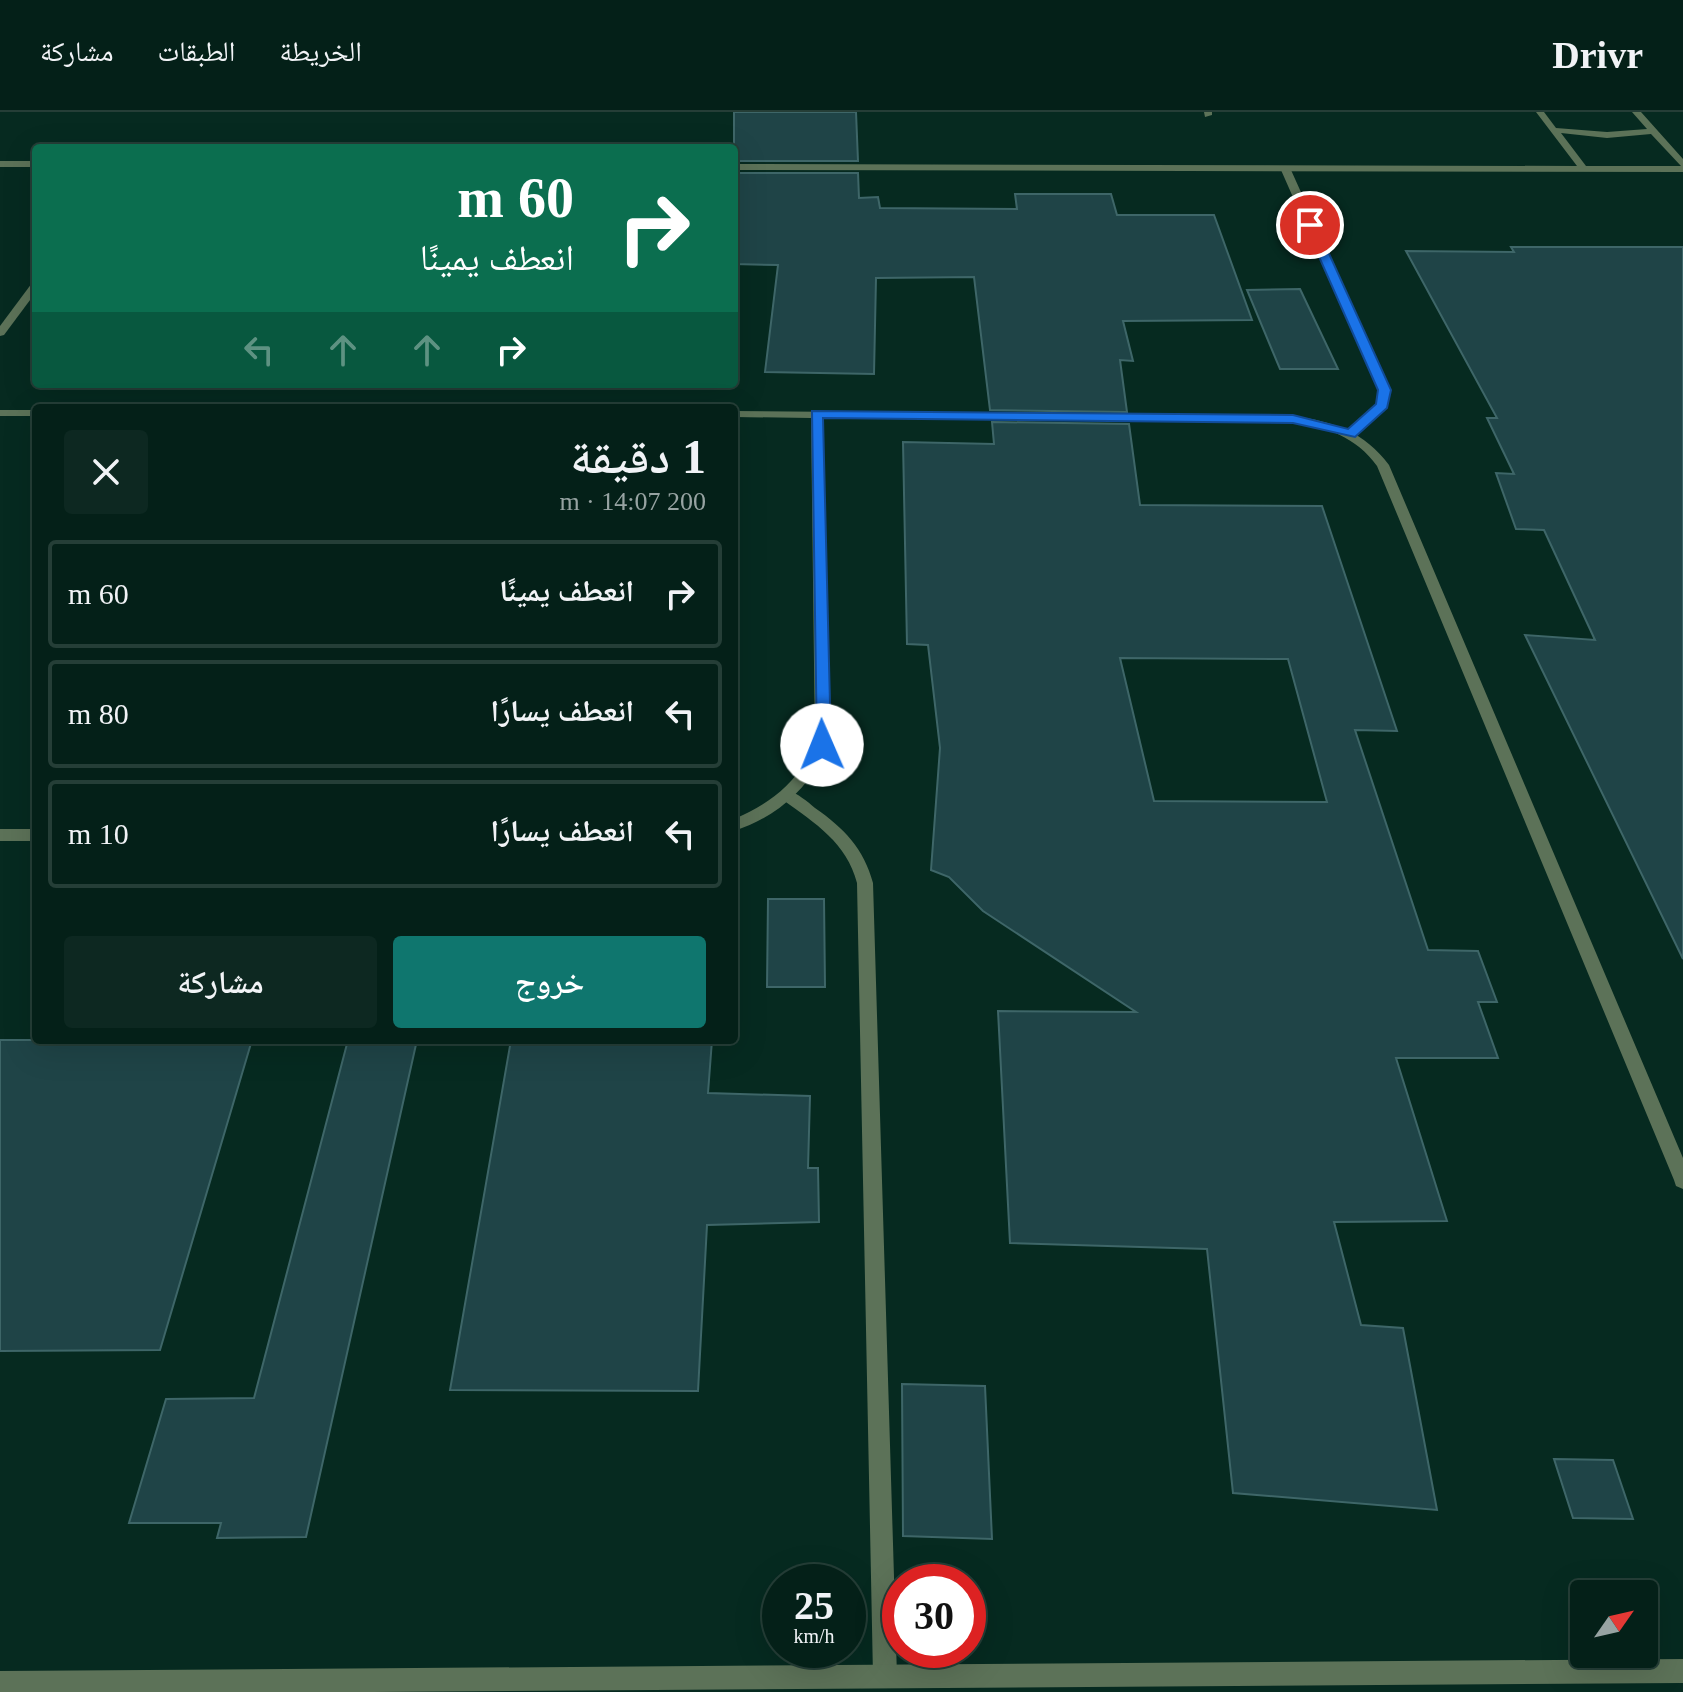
<!DOCTYPE html>
<html lang="ar">
<head>
<meta charset="utf-8">
<style>
  :root { --surface:#042018; --page:#0d2821; --text:#f1f3f6; --muted:#97a3a2; --line:#253e37; --accent:#0f766e }
  body { margin:0; font-family:"Times New Roman","Noto Naskh Arabic",serif; background:var(--page); color:var(--text); direction:rtl; height:100vh; display:flex; flex-direction:column; font-size:30px; white-space:nowrap }
  * { box-sizing:border-box; margin:0 }
  p { font-size:26px; color:var(--muted) }
  .icon { flex:none; width:44px; height:44px; fill:none; stroke:currentColor; stroke-width:2; stroke-linecap:round; stroke-linejoin:round }
  .map { position:relative; flex:1; overflow:hidden; direction:ltr }
  .side { position:absolute; left:32px; top:292px; width:706px; height:640px; display:flex; flex-direction:column; background:var(--surface); border-radius:8px; box-shadow:0 8px 32px #0002,0 0 0 2px var(--line); direction:rtl }
  .side>* { flex:none }
  .top-card { position:absolute; left:32px; top:32px; width:706px; height:244px; border-radius:8px; box-shadow:0 8px 32px #0002,0 0 0 2px var(--line); direction:rtl; background:#0b6e4f; color:#fff; overflow:hidden }
  .needle { width:52px; rotate:56deg }
  .fabs { position:absolute; left:1570px; top:1468px; display:grid; gap:16px }
  .fabs a { display:grid; place-items:center; width:88px; height:88px; border-radius:8px; background:var(--surface); box-shadow:0 8px 32px #0002,0 0 0 2px var(--line); font-size:40px }
  .speed { position:absolute; left:762px; top:1452px; display:flex; gap:16px; font-size:40px; font-weight:700; text-align:center }
  .speed>* { display:grid; place-content:center; width:104px; height:104px; border-radius:50%; background:var(--surface); box-shadow:0 8px 32px #0002,0 0 0 2px var(--line); line-height:1 }
  .speed small { font-size:20px; font-weight:400 }
  .speed .limit { border:12px solid #d22; background:#fff; color:#111 }
  .pin { position:absolute; display:grid; place-items:center; width:68px; height:68px; color:#fff; margin:-34px; border:4px solid #fff; border-radius:50%; box-shadow:0 2px 8px #0007 }
  .me { position:absolute; width:88px; margin:-44px; rotate:359deg; stroke-linejoin:round; filter:drop-shadow(0 0 6px #0008) }
  .turn { display:flex; align-items:center; gap:28px; height:168px; padding:0 32px; font-size:36px }
  .turn .icon { width:104px; height:104px; stroke-width:2.5 }
  .turn b { display:block; font-size:56px; line-height:68px }
  .lanes { display:flex; align-items:center; height:76px; padding:0 32px; background:#0003; justify-content:center; gap:40px; direction:ltr }
  .lanes .off { opacity:.35 }
  .round { display:grid; place-items:center; flex:none; width:84px; height:84px; border-radius:8px; background:var(--page) }
  .head { display:flex; align-items:center; justify-content:space-between; height:136px; padding:0 32px }
  h1 { font-size:48px; font-weight:600; line-height:60px }
  .button { display:flex; gap:16px; margin-top:auto; padding:16px 32px }
  .button a { flex:1; height:92px; border-radius:8px; background:var(--accent); color:#fff; font-size:32px; font-weight:600; line-height:92px; text-align:center }
  .button a+a { background:var(--page); color:var(--text) }
  ul { padding:0; list-style:none }
  li { display:flex; align-items:center; gap:24px; height:108px; margin:0 16px 12px; padding:0 16px; border:4px solid var(--line); border-radius:8px }
  li div { flex:1 }
  li b { display:block; font-size:30px }
  li em { font-style:normal }
  header { display:flex; align-items:center; gap:48px; box-sizing:border-box; height:112px; padding:0 40px; background:var(--surface); border-bottom:2px solid var(--line) }
  header strong { font-size:38px }
  nav { display:flex; gap:44px; margin-inline-start:auto; font-size:28px }
  .map>svg:first-child { display:block }
</style>
</head>
<body>
<header>
<strong>Drivr</strong>
<nav><a>الخريطة</a><a>الطبقات</a><a>مشاركة</a></nav>
</header>
<div class="map">
<svg width="1683" height="1580" viewBox="0 0 1683 1580">
  <rect width="100%" height="100%" fill="#062a20"/>
  <g fill="#1f4447" stroke="#3e6668" stroke-width="2" fill-rule="evenodd">
    <path d="M734,0H856L858,49H734Z"/>
    <path d="M734,61H858L859,86L878,85L880,96L1017,97L1015,82H1111L1117,103H1214L1252,208L1123,209L1133,249L1120,248L1127,300L990,298L974,165L876,166L874,262L765,260L778,153L734,152Z"/>
    <path d="M1511,135H1683V847L1525,523L1595,528L1544,418L1516,417L1496,361L1514,362L1487,306H1497L1406,139L1514,140Z"/>
    <path d="M1300,177L1338,257H1280L1247,178Z"/>
    <path d="M992,310L1129,312L1140,393L1322,394L1397,619L1355,618L1428,838L1478,839L1497,890H1478L1498,946H1396L1447,1109L1334,1110L1361,1213L1403,1216L1437,1398L1233,1381L1207,1137L1010,1131L998,899L1136,900L983,799L949,765L931,758L940,636L928,533L907,532L903,330L994,332ZM1120,546L1288,547L1327,690L1154,689Z"/>
    <path d="M768,787H824L825,875H767Z"/>
    <path d="M0,928H252L160,1238L0,1239Z"/>
    <path d="M348,928H417L306,1425L217,1426L221,1411H129L166,1287L254,1286Z"/>
    <path d="M511,928H712L708,981L810,984L808,1056H818L819,1110L707,1113L698,1279L450,1278Z"/>
    <path d="M902,1272L985,1274L992,1427L903,1424Z"/>
    <path d="M1554,1347L1613,1348L1633,1407L1573,1406Z"/>
  </g>
  <g fill="none" stroke-linecap="round" stroke-linejoin="round">
    <g fill="#5c7258" fill-rule="evenodd">
      <path d="M1286,55L1291,58L1390,278L1386,295L1355,324L1345,322L1376,292L1378,278L1281,58Z"/>
      <path d="M788,678C798,682 807,689 815,696C844,716 864,737 873,771L897,1564L893,1572L885,1576L877,1572L873,1564L857,771C847,731 815,711 783,688L780,684L783,680Z"/>
    </g>
    <g fill="#5c7258" fill-rule="evenodd">
      <path d="M1204,0H1212V3L1205,5Z"/>
      <path d="M1536,0H1544L1556,16L1607,20L1647,17L1632,0H1641L1683,47V60L734,58V52L1577,54ZM1561,21L1607,26L1651,22L1681,54H1586Z"/>
      <rect x="0" y="49" width="36" height="6"/>
      <path d="M36,170V180L4,223L0,224V214L32,171Z"/>
      <rect x="0" y="298" width="36" height="6"/>
      <path d="M734,299L1293,304C1332,309 1365,320 1389,353L1683,1046V1077L1676,1074L1674,1068L1377,354C1356,325 1327,315 1293,310L823,306L829,633C809,676 779,704 734,719V707C771,692 798,669 815,633L811,306L734,305Z"/>
      <rect x="0" y="717" width="36" height="12"/>
      <path d="M1683,1547V1571L374,1580H0V1559Z"/>
    </g>
  </g>
  <path fill="#1a73e8" stroke="#114b97" stroke-width="2" d="M1310,110L1316,113L1391,278L1387,296L1355,325L1293,311L823,306L831,633L828,637H817L812,299L1293,303L1348,317L1376,292L1378,278L1305,113Z"/>
</svg>
<div class="fabs">
<a><svg class="needle" viewBox="-14 -14 28 28"><path d="M0-13l5 13h-10z" fill="#e53935"/><path d="M0 13l5-13h-10z" fill="#97a3a2"/></svg></a>
</div>
<div class="speed"><div>25<small>km/h</small></div><div class="limit">30</div></div>
<div class="pin" style="left:1310px;top:113px;background:#d93025"><svg class="icon" aria-label="arrive" viewBox="0 0 24 24"><path d="M6 21V4h12l-3 4 3 4H6"/></svg></div>
<svg class="me" style="left:822px;top:633px" viewBox="-20 -20 40 40"><circle r="19" fill="#fff"/><path d="M0-13L10 11 0 6-10 11z" fill="#1a73e8"/></svg>
<div class="top-card">
<div class="turn"><svg class="icon" aria-label="right" viewBox="0 0 24 24"><path d="M7 20v-9h11M14 6l5 5-5 5"/></svg><div><b>60 m</b>انعطف يمينًا</div></div>
<div class="lanes"><svg class="icon off" aria-label="left" viewBox="0 0 24 24"><path d="M17 20v-9H6M10 6l-5 5 5 5"/></svg><svg class="icon off" aria-label="ahead" viewBox="0 0 24 24"><path d="M12 20V5M6 11l6-6 6 6"/></svg><svg class="icon off" aria-label="ahead" viewBox="0 0 24 24"><path d="M12 20V5M6 11l6-6 6 6"/></svg><svg class="icon" aria-label="right" viewBox="0 0 24 24"><path d="M7 20v-9h11M14 6l5 5-5 5"/></svg></div>
</div>
<section class="side">
<div class="head"><div><h1>1 دقيقة</h1><p>200 m · 14:07</p></div><a class="round"><svg class="icon" aria-label="close" viewBox="0 0 24 24"><path d="M6 6l12 12M18 6L6 18"/></svg></a></div>
<ul>
<li><svg class="icon" aria-label="right" viewBox="0 0 24 24"><path d="M7 20v-9h11M14 6l5 5-5 5"/></svg><div><b>انعطف يمينًا</b></div><em>60 m</em></li>
<li><svg class="icon" aria-label="left" viewBox="0 0 24 24"><path d="M17 20v-9H6M10 6l-5 5 5 5"/></svg><div><b>انعطف يسارًا</b></div><em>80 m</em></li>
<li><svg class="icon" aria-label="left" viewBox="0 0 24 24"><path d="M17 20v-9H6M10 6l-5 5 5 5"/></svg><div><b>انعطف يسارًا</b></div><em>10 m</em></li>
</ul>
<div class="button"><a>خروج</a><a>مشاركة</a></div>
</section>
</div>
</body>
</html>
